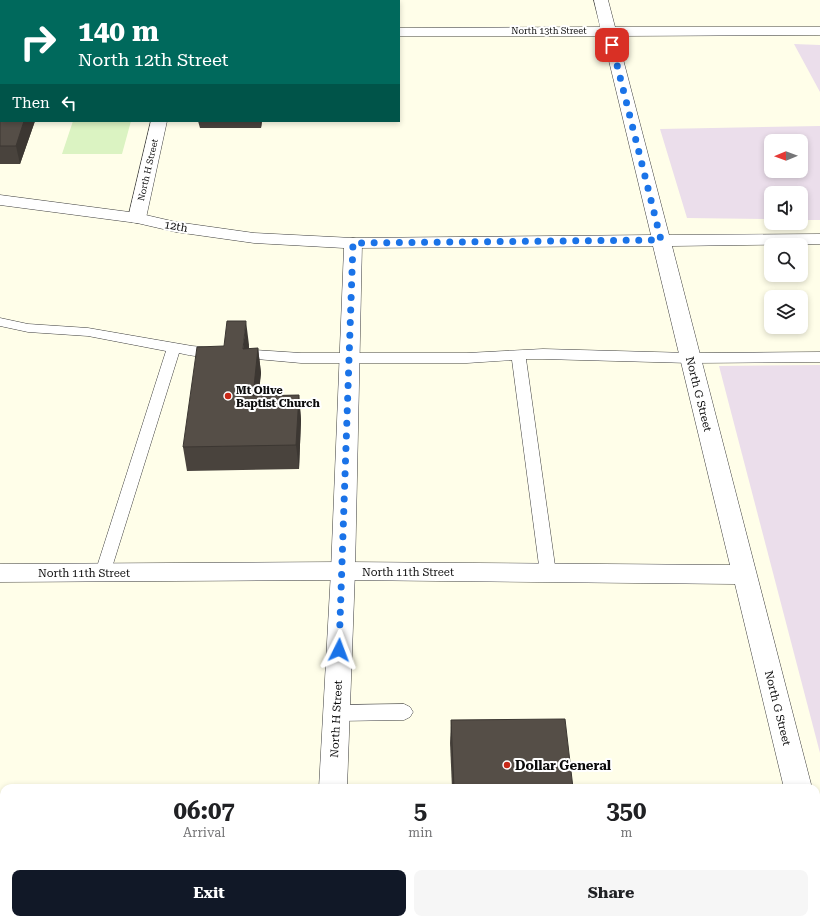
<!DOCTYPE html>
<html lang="en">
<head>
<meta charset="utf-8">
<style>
  :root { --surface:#fff; --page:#f6f6f6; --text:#202124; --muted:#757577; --accent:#111827 }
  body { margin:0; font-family:"Roboto Serif",serif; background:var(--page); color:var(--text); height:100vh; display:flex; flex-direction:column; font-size:15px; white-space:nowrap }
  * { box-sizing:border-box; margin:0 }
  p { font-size:13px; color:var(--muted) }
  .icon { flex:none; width:22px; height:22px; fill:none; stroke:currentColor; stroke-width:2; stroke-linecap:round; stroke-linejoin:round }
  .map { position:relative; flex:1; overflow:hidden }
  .panel { position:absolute; left:0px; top:784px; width:820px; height:140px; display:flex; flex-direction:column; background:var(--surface); border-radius:12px 12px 0 0; box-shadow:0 2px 6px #0003 }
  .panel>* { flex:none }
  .guide { position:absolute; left:0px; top:0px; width:400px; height:122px; box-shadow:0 2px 6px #0003; background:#00695c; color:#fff; overflow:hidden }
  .needle { width:26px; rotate:269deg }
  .fabs { position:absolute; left:764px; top:134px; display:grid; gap:8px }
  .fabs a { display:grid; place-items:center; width:44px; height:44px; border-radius:8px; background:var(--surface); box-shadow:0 2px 6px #0003; font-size:20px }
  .pin { position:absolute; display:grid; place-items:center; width:34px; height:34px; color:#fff; margin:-17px; border-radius:8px; box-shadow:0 2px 6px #0006 }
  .me { position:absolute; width:44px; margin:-22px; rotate:3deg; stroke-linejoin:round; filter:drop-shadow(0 0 3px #0008) }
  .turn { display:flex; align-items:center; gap:14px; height:84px; padding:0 12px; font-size:18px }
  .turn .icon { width:52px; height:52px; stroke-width:2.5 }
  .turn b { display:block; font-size:28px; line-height:34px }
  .then { display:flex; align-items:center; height:38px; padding:0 12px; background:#0003; gap:8px; font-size:15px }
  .eta { display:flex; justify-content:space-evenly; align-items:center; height:68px; text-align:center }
  .eta b { font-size:24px; font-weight:700; line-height:28px }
  .button { display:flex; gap:8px; margin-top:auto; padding:8px 12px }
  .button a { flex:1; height:46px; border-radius:8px; background:var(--accent); color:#fff; font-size:16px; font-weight:700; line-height:46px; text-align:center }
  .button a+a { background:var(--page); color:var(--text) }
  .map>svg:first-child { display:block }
</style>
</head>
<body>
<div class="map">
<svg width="820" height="924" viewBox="0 0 820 924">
  <rect width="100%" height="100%" fill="#fffee9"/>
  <g fill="#ebdeeb" fill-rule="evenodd">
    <path d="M794,44L820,45V92Z"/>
    <path d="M820,126V220H801V193H771V219L687,218L660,129ZM771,141H801V171H771Z"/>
    <path d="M820,365V753L719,366Z"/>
  </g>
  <path fill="#dbf3c2" d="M73,121H131L122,154H62Z"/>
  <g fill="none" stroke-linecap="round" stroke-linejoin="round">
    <g stroke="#3e3e3e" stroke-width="1">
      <g id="service">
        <path d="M0,318L28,324L88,328L192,346L222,349L224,352L222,355C209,359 192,356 179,353L109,577L103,579L97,577L95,573L166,351L88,336L28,332L0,326Z"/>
        <path d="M239,349L301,353H467L543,349L690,353L820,352V362L690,363L543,359H526L556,573L554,577L548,579L542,577L540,573L512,360L467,363H301L234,357L232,354L234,351Z"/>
        <path d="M404,704L410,707L413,712L410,717L404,720L337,721L331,718L328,713L331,708L337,705Z"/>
        <rect x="0" y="845" width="4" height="18"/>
      </g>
    </g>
    <g stroke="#3e3e3e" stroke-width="1">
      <g id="minor">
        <path d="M594,0H608L615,27H820V35L617,36L669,235L820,234V244L672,246L812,788H784L735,584L343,580L0,582V564L343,562L730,565L653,246L353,248L347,247L344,243L347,239L353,238L651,235L603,36H399V28L600,27Z"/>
        <rect x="0" y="30" width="1" height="8"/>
        <path d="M151,121H167L146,218L143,222L137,223L131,222L128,218Z"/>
        <path d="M816,844L820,846V888L816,886Z"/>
      </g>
    </g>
    <g stroke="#3e3e3e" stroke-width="1">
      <g id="tertiary">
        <path d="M0,195L137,213L176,222L254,233L353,238L359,239L362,243L355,571L347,788H319L331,571L344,248L254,243L176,232L137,223L0,205Z"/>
        <rect x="311" y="920" width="30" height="4"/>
      </g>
    </g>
    <use href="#service" fill="#fff" fill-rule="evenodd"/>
    <use href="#minor" fill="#fff" fill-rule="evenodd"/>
    <use href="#tertiary" fill="#fff" fill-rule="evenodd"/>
  </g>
  <g fill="#49433d">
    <path d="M0,81L1,121H35L20,164H0Z"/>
    <path d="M198,121H262L261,128H200Z"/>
    <path d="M249,345V349L258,348L261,373L258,396L299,395L301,420L299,469L187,471L183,447Z"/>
    <path d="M451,720L573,788H452L450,743Z"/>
    <path d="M456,920H588L587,924H457Z"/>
    <path d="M610,920H658L659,924H610Z"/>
  </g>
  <g fill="#3c3732">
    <path d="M24,121H35L20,164L16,146Z"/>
    <path d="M260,121H262L261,128Z"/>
    <path d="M246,321L249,345L246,373L243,349Z"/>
    <path d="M258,348L261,373L256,421L253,396Z"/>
    <path d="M299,395L301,420L299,469L296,445Z"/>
    <path d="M118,920H124L123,924H117Z"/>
  </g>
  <g fill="#554e47" stroke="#3c3732">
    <path d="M0,81H1V121H24L16,146H0Z"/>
    <path d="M227,321H246L243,349L258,348L253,396L299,395L296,445L183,447L197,347L224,346Z"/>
    <path d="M565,719L573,788H454L451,720Z"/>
    <path d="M35,920H118L117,924H34Z"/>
    <path d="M458,920H588L458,921Z"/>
    <path d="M614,920H658L659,924H615Z"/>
  </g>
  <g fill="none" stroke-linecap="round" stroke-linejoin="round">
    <path stroke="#1a73e8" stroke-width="7" stroke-dasharray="0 12.6" d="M339,650L353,243L661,240L612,45"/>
  </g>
  <g fill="#c72918" stroke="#fff" stroke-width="1.5">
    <circle cx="228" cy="396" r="4"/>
    <circle cx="507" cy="765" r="4"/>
  </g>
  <g text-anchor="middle" stroke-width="4" stroke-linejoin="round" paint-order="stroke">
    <g font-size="9" fill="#0b0b0b" stroke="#fff">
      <text x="549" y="34">North 13th Street</text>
      <text transform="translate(148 170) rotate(-77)" y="3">North H Street</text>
    </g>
    <g font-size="11" fill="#0b0b0b" stroke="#fff">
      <text transform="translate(176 226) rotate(10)" y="4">12th</text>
      <text transform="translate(699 394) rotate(76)" y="4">North G Street</text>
      <text x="408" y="576">North 11th Street</text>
      <text x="84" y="577">North 11th Street</text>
      <text transform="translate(778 708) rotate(76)" y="4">North G Street</text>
      <text transform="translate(336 719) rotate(-87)" y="4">North H Street</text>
    </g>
    <g font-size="11" font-weight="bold" fill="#0b0b0b" stroke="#fff" text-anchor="start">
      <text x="236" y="394">Mt Olive<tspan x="236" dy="13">Baptist Church</tspan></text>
    </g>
    <g font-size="13" font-weight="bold" fill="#0b0b0b" stroke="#fff" text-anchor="start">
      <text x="515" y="770">Dollar General</text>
    </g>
  </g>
</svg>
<div class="fabs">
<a><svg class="needle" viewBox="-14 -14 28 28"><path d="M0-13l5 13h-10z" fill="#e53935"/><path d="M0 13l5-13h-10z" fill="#757577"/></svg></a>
<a><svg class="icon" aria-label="sound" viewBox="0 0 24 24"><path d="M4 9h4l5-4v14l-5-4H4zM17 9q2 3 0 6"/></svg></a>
<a><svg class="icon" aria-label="search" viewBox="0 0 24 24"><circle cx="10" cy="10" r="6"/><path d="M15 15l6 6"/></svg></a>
<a><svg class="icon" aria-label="layers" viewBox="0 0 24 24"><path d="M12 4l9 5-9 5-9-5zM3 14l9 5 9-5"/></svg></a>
</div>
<div class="pin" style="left:612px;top:45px;background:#d93025"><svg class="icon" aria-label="arrive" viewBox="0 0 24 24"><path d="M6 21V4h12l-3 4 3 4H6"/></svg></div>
<svg class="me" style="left:339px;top:650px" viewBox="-20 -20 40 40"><path d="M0-17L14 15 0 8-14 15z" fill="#1a73e8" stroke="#fff" stroke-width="4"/></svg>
<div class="guide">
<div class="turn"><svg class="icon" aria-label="right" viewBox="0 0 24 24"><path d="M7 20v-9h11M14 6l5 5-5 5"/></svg><div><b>140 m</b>North 12th Street</div></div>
<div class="then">Then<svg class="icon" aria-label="left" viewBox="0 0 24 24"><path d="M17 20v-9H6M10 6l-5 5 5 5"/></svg></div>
</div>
<section class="panel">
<div class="eta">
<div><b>06:07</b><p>Arrival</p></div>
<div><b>5</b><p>min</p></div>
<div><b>350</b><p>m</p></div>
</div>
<div class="button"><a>Exit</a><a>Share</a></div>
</section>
</div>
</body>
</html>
